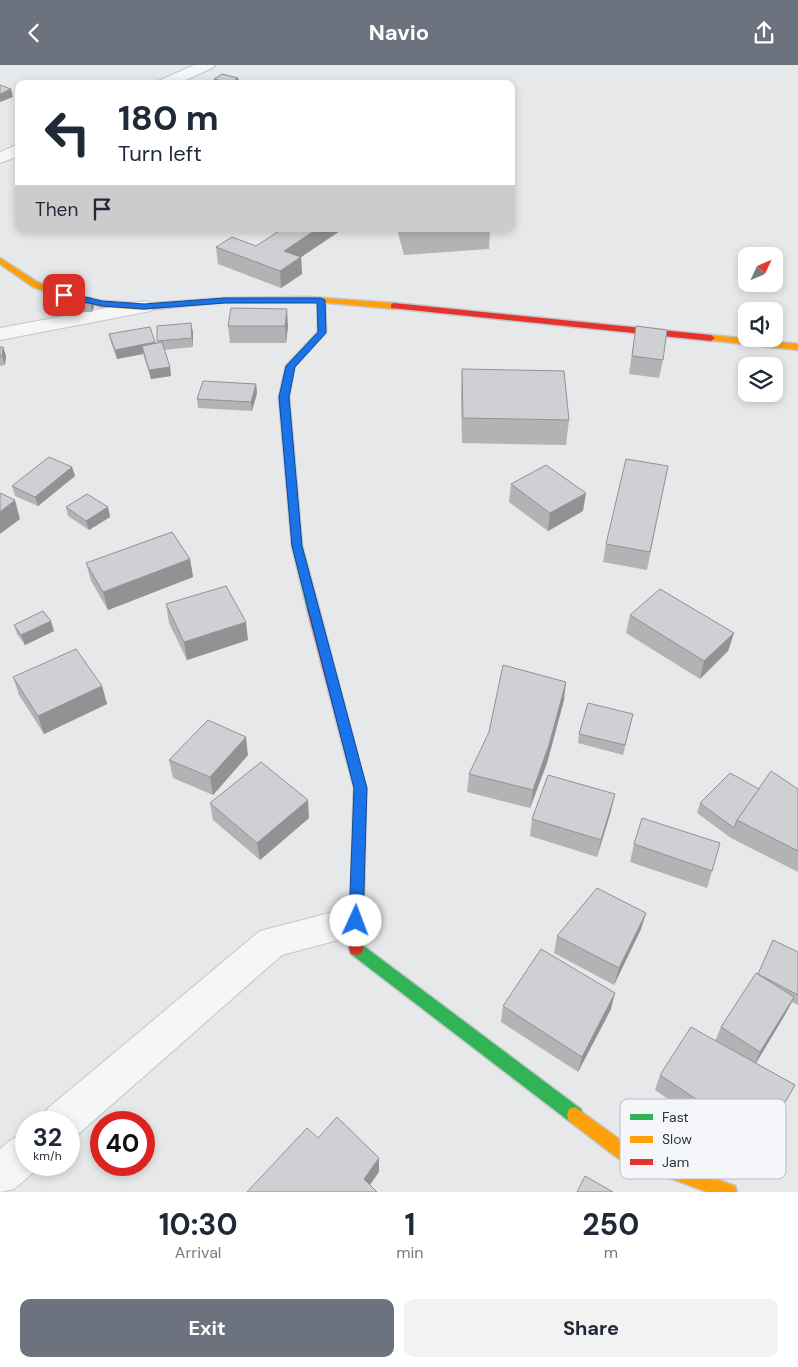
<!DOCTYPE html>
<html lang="en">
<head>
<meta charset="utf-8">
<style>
  :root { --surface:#fff; --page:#f2f2f3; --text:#1f2937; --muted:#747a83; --accent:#6c737f }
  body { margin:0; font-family:"DM Sans",sans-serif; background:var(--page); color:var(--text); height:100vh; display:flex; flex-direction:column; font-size:19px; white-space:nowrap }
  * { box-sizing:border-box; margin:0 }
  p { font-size:16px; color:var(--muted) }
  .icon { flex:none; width:28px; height:28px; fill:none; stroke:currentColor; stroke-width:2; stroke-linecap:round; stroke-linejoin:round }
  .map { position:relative; height:1127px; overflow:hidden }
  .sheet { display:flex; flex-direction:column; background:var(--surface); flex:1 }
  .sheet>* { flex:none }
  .banner { position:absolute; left:15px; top:15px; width:500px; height:152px; border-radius:10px; box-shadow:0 2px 8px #0003; background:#fff; color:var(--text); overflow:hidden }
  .needle { width:32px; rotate:46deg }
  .tools { position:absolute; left:738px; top:182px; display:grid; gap:10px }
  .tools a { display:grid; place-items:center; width:45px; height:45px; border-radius:10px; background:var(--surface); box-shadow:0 2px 8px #0003; font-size:25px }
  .speed { position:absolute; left:15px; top:1046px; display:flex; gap:10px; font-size:25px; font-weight:700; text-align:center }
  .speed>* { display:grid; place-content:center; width:65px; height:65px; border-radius:50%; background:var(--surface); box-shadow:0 2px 8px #0003; line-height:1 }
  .speed small { font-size:12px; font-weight:400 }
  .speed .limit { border:8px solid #d22; background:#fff; color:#111 }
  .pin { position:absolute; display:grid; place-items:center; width:42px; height:42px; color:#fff; margin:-21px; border-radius:10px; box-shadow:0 2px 8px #0006 }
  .me { position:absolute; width:55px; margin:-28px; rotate:2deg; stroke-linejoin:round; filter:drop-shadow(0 0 4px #0008) }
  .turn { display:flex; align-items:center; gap:18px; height:105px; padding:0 20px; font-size:22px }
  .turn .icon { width:65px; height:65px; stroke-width:2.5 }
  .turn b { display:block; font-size:35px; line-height:42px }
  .then { display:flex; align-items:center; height:48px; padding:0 20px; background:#0003; gap:10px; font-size:19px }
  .eta { display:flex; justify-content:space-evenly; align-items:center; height:85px; text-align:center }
  .eta b { font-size:30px; font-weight:700; line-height:35px }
  .cta { display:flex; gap:10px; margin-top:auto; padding:10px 20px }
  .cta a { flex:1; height:58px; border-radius:10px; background:var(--accent); color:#fff; font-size:20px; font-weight:700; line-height:58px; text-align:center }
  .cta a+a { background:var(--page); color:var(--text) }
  header { display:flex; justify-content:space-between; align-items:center; height:65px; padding:0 20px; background:var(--accent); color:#fff; font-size:22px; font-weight:700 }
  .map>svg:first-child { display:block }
</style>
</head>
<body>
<header><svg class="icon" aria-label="back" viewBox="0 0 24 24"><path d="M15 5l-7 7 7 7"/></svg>Navio<svg class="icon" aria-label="share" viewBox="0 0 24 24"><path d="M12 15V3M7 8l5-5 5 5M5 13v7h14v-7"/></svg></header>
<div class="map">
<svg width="798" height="1127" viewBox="0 0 798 1127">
  <rect width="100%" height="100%" fill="#e6e8ea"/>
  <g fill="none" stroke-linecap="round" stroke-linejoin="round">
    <g stroke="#c4c6c8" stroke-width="2">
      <g id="street">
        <path d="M194,0H215L212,3L177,19H156L158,16Z"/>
        <path d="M19,79V91L0,98V87Z"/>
        <path d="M144,236L151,238L154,242L151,246L0,275V263Z"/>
        <path d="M356,841L368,845L373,856L368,867L282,890L75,1072L69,1074V1058H42L47,1044L260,866Z"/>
        <path d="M26,1069V1100H41L40,1102L14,1124L0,1127V1084L12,1074Z"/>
      </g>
    </g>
    <g stroke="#c4c6c8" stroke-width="3">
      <g id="fast">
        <path d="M318,233H324L325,235L326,267L294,302L289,332L302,481L319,544L313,548L307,544L292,481L279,332L286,301L318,267Z"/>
        <path d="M356,878L361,879L581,1044L583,1050L581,1056L575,1058L569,1056L351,889L349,884L351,879Z"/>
      </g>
    </g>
    <g stroke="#c4c6c8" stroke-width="3">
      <g id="slow">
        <path d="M0,193L39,218L67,228L102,236L144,239L225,233L308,232L394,238L398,241L394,244L308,236L225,237L144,245L102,242L61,232L33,222L0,199Z"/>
        <path d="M711,270L798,279V285L708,275L707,273Z"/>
        <path d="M575,1042L630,1082L735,1121L737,1127H707L619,1094L569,1056L567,1050L569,1044Z"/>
      </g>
    </g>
    <g stroke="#c4c6c8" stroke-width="3">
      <g id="jam">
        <path d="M394,238L711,270L715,273L711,276L391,243V239Z"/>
        <path d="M313,540L319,544L366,723L363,884L361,889L356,890L351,889L349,884L354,723L307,544Z"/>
      </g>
    </g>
    <use href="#street" fill="#f5f6f7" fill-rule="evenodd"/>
    <use href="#fast" fill="#30b455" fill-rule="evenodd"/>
    <use href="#slow" fill="#ff9f0a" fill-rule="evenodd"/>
    <use href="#jam" fill="#e5322d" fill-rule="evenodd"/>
  </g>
  <g fill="#b1b3b5">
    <path d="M238,13L239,19H214V14Z"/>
    <path d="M397,164H490L489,184L404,190Z"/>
    <path d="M256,181L301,192L302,209L281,223L218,199L216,182Z"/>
    <path d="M92,233L94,242L92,247H74L72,238Z"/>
    <path d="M228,261H288L286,278H230Z"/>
    <path d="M636,261L663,295L659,313L629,309Z"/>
    <path d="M193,267V282L164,285L170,302L171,311L151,314L143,289L117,294L111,278L109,269L155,277L156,279L158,278L157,276Z"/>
    <path d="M0,282H3L6,291L5,300L0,301Z"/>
    <path d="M462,304L569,355L566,380L462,378L461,329Z"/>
    <path d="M256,319L257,328L252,346L198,343L197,334Z"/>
    <path d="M668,401L647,505L603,497L606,479Z"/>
    <path d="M72,402L75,411L38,441L15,431L12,421Z"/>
    <path d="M511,419L583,446L548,466L509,437Z"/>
    <path d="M66,442H108L110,452L89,465L68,451Z"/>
    <path d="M190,494L193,512L108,545L91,516L86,498Z"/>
    <path d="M166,539L248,575L187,595L169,558Z"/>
    <path d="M630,550L734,568L728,586L700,614L626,568Z"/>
    <path d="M14,560L54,566L25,580L17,569Z"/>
    <path d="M13,612L102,621L107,639L44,669L19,630Z"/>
    <path d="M564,635L547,698L530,743L467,727L469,709Z"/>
    <path d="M633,649L623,690L578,678L579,669Z"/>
    <path d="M248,690L213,730L173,713L169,695Z"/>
    <path d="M759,724H798V807L731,773L697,748L700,738Z"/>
    <path d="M210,738L309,753L260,795L213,755Z"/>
    <path d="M611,746L597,792L530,771L532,754Z"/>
    <path d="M634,779L712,806L707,823L630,797Z"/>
    <path d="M646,848L641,864L614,920L554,888L557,871Z"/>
    <path d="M798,887V940L792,937L786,948L756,998L795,1020L754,1092L655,1025L660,1010L715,976L721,962L758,909Z"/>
    <path d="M503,941L611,944L578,1007L501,957Z"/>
  </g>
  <g fill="#909294">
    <path d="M238,13L239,19H230V18Z"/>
    <path d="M11,24L13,32L0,37V29Z"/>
    <path d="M317,164H343L285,203L284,186Z"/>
    <path d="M301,192L302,209L281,223L280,206Z"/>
    <path d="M92,233L94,242L92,247L90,238Z"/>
    <path d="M287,244L288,261L286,278L285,261Z"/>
    <path d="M191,258L193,267V282L192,273Z"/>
    <path d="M155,277L157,286L142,281L143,289L117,294L115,285Z"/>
    <path d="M3,282L6,291L5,300L2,291Z"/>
    <path d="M170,302L171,311L151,314L149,305Z"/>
    <path d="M256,319L257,328L252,346L251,337Z"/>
    <path d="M72,402L75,411L38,441L35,432Z"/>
    <path d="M586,428L583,446L548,466L550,448Z"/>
    <path d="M15,435L20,454L0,469V447Z"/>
    <path d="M108,442L110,452L89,465L86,456Z"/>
    <path d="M190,494L193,512L108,545L103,527Z"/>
    <path d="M51,556L54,566L25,580L21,570Z"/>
    <path d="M246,557L248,575L187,595L184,577Z"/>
    <path d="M734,568L728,586L700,614L704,596Z"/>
    <path d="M566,617L564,635L547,698L530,743L533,725Z"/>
    <path d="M102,621L107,639L44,669L38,651Z"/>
    <path d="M246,672L248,690L213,730L210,712Z"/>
    <path d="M615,729L611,746L597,792L601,775Z"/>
    <path d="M308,735L309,753L260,795L257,778Z"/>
    <path d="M646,848L641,864L614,920L619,903Z"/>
    <path d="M615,928L611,944L578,1007L582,992Z"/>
    <path d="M794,932L786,948L753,1003L760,987Z"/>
    <path d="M379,1093V1107L365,1127L364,1114Z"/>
  </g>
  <g fill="#ced0d3" stroke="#909294">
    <path d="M222,9L238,13L230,18L214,14Z"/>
    <path d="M0,20L11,24L0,29Z"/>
    <path d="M282,164H317L284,186L301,192L280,206L216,182L232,172L256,181Z"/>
    <path d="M404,164H441L405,166Z"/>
    <path d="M74,233H92L90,238H72Z"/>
    <path d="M231,243L287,244L285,261H228Z"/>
    <path d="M191,258L192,273L157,276V261Z"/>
    <path d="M636,261L667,265L663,295L632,291Z"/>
    <path d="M150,262L155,277L115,285L109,269Z"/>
    <path d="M162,277L170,302L149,305L142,281Z"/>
    <path d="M0,282H3L2,291H0Z"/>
    <path d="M462,304L564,306L569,355L463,353Z"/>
    <path d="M203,316L256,319L251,337L197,334Z"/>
    <path d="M49,392L72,402L35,432L12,421Z"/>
    <path d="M626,394L668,401L650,487L606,479Z"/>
    <path d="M546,400L586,428L550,448L511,419Z"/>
    <path d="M0,428L15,435L0,447Z"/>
    <path d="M87,429L108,442L86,456L66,442Z"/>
    <path d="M172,467L190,494L103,527L86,498Z"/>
    <path d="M226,521L246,557L184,577L166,539Z"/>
    <path d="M660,524L734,568L704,596L630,550Z"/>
    <path d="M43,546L51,556L21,570L14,560Z"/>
    <path d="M76,584L102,621L38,651L13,612Z"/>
    <path d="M503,600L566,617L549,680L533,725L469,709L489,667Z"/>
    <path d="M588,638L633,649L625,680L579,669Z"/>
    <path d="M208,655L246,672L210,712L169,695Z"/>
    <path d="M261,697L308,735L257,778L210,738Z"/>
    <path d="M771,706L798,724V786L737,755Z"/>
    <path d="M730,708L759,724L737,755L734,763L700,738Z"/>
    <path d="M548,710L615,729L601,775L532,754Z"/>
    <path d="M642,753L720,778L712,806L634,779Z"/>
    <path d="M597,823L646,848L619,903L557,871Z"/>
    <path d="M773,875L798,887V930L758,909Z"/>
    <path d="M541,884L615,928L582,992L503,941Z"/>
    <path d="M756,908L794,932L760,987L721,962Z"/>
    <path d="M691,962L795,1020L762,1078L660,1010Z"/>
    <path d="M337,1052L379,1093L364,1114L377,1127H247L307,1063L318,1073Z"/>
    <path d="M585,1111L613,1127H577Z"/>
  </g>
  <path fill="#1a73e8" stroke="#114b97" d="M64,227L102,236L144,239L225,233H321L325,235L326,268L295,302L289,332L302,481L367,723L363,856L361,860L356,862L351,860L349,856L354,723L292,481L279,332L286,301L318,267L317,238H225L144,244L102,241L61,232V228Z"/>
  <rect x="620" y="1034" width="166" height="80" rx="8" fill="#f4f6f9" stroke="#b8bcc3" stroke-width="1"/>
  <rect x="630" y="1049" width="23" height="6" fill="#30b455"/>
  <rect x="630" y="1071" width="23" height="7" fill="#ff9f0a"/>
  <rect x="630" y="1094" width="23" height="6" fill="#e5322d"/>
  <g font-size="14" fill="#2b3445">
    <text x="662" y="1057">Fast</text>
    <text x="662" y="1079">Slow</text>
    <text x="662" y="1102">Jam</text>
  </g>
</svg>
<div class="tools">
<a><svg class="needle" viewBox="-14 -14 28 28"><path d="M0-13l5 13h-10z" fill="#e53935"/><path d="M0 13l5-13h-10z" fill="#747a83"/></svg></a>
<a><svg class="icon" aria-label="sound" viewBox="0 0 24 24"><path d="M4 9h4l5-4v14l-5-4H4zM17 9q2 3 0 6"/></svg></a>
<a><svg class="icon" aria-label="layers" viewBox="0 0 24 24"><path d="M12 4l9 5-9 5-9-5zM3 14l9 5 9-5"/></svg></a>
</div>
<div class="speed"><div>32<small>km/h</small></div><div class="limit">40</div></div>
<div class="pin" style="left:64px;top:230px;background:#d93025"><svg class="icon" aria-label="arrive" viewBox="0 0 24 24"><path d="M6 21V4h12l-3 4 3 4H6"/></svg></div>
<svg class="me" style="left:356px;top:856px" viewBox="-20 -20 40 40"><circle r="19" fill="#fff"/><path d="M0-13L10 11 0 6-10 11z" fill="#1a73e8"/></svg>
<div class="banner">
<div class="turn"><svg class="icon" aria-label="left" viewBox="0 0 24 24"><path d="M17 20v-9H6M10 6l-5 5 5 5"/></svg><div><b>180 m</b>Turn left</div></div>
<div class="then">Then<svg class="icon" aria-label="arrive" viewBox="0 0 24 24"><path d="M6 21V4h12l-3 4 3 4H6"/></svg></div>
</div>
</div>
<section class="sheet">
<div class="eta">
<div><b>10:30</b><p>Arrival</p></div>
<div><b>1</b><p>min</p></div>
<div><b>250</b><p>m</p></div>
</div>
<div class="cta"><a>Exit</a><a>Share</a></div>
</section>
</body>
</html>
